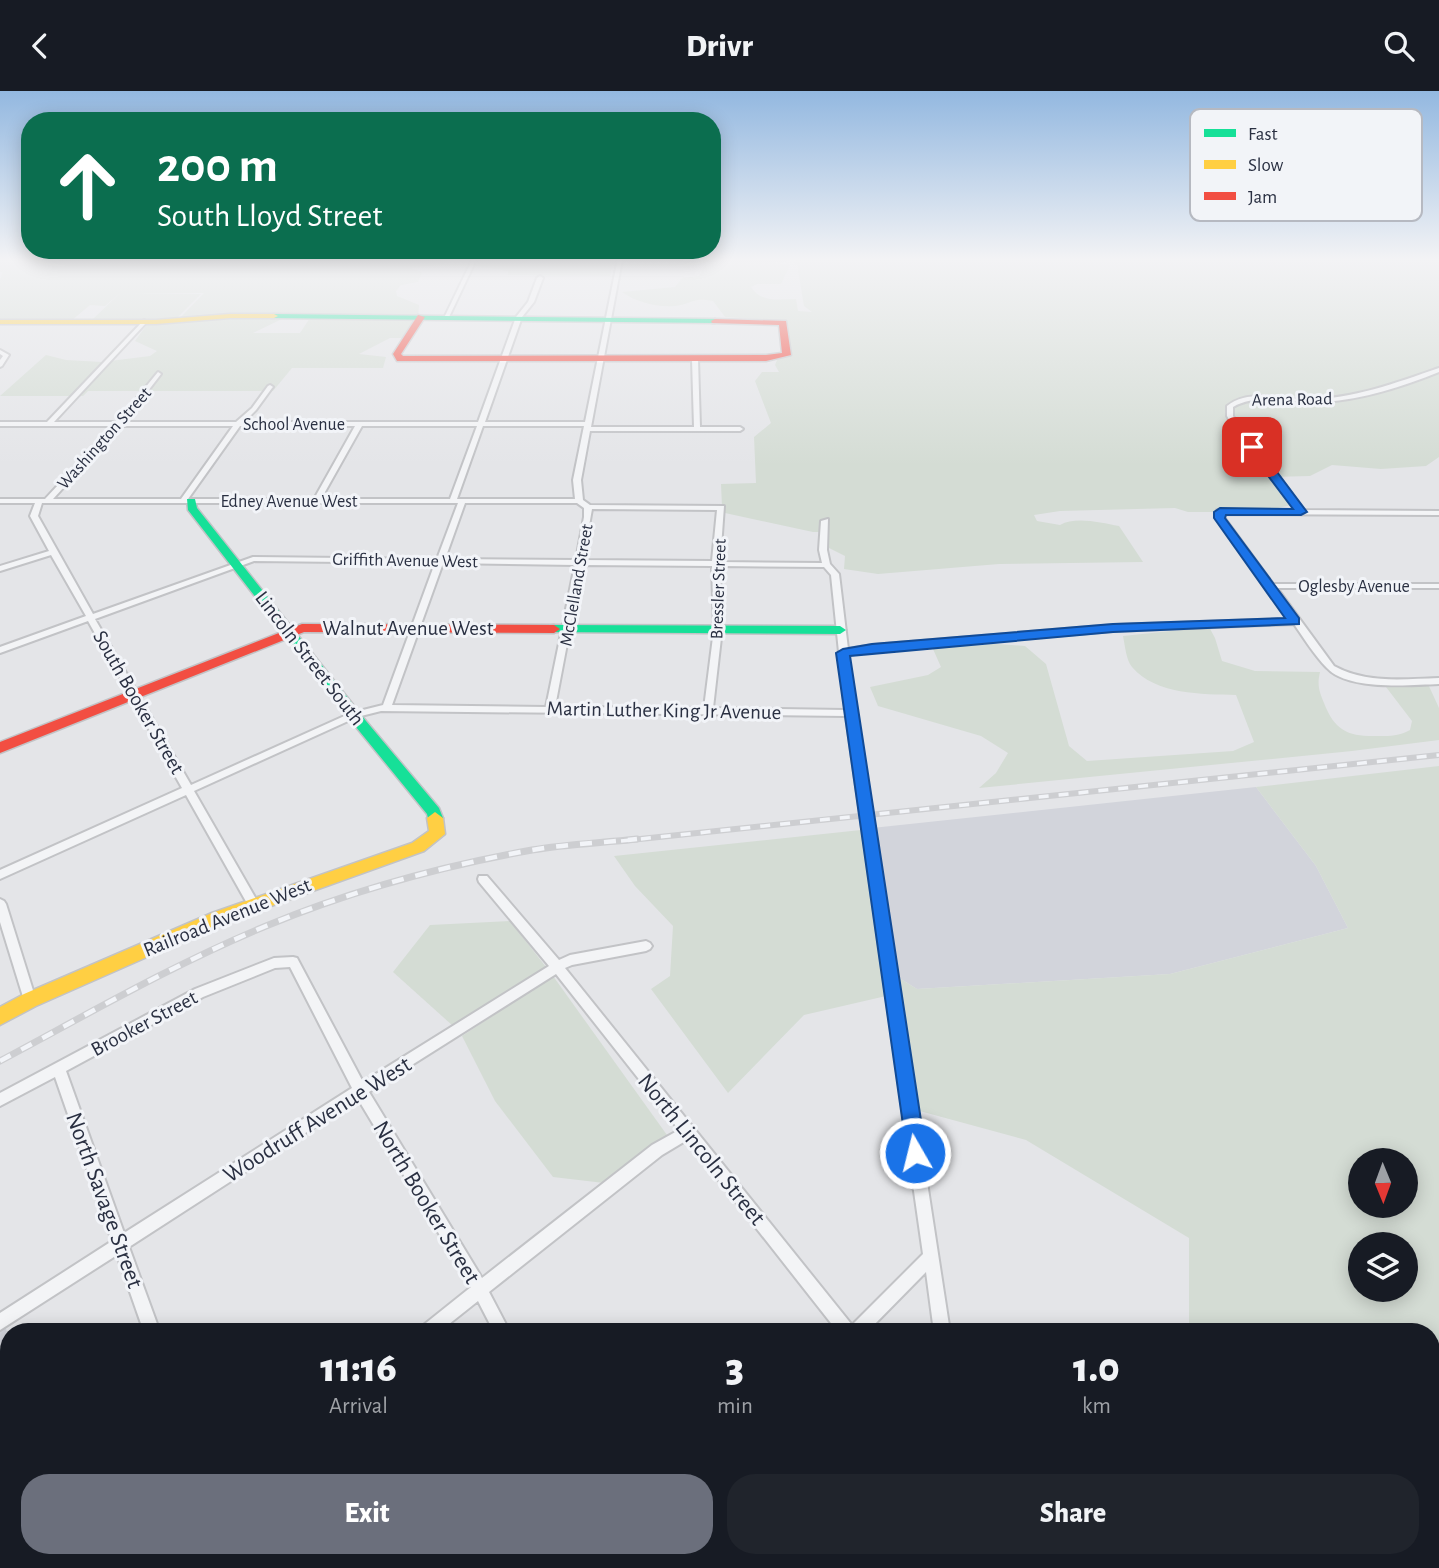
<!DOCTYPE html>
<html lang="en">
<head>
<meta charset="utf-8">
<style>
  :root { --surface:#171b24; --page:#20242c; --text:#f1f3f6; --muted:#9ea1a6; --accent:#6b6f7c }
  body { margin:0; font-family:"Alegreya Sans",sans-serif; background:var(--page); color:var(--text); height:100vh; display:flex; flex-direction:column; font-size:26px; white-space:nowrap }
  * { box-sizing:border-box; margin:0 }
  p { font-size:23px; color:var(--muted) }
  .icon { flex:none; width:38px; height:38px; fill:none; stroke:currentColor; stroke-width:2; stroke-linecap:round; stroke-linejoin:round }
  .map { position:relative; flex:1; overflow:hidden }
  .sheet { position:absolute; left:0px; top:1232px; width:1440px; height:245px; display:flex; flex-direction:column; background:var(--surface); border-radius:28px 28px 0 0; box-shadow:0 4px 18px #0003 }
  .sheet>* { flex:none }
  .top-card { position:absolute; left:21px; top:21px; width:700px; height:147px; border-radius:28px; box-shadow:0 4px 18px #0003; background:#0b6e4f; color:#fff; overflow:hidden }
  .needle { width:46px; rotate:179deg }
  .tools { position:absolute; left:1348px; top:1057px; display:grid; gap:14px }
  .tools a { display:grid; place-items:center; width:70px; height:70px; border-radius:50%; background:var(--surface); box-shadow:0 4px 18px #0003; font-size:35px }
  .pin { position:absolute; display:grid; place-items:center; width:60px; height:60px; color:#fff; margin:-30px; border-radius:14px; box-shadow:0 4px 10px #0006 }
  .me { position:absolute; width:77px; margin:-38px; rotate:352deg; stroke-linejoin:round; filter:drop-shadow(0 0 5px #0008) }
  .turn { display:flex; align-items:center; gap:24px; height:147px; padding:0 21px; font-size:32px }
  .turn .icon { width:91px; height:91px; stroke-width:2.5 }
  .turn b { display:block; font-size:49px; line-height:60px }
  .eta { display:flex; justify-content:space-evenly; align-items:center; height:119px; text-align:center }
  .eta b { font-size:42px; font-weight:800; line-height:49px }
  .cta { display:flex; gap:14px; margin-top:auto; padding:14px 21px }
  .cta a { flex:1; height:80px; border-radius:28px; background:var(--accent); color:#fff; font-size:28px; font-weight:800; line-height:80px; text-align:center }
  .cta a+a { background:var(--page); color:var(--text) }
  header { display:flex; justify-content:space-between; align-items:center; height:91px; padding:0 21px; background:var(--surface); font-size:32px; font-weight:800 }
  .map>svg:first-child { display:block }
</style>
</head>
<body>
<header><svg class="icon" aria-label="back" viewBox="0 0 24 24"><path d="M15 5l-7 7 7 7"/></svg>Drivr<svg class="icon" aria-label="search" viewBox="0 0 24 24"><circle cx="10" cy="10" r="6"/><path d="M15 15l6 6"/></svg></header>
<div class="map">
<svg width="1439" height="1477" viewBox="0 0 1439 1477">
  <rect width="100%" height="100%" fill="#e4e5e8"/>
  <g fill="#d2d4db">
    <path d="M1256,696L1316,775L1348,837L1170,883L917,898L896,885L872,737Z"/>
    <path d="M6,1237L9,1251V1468H56L58,1477H0V1241Z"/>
  </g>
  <g fill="#d4dcd4" fill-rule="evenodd">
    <path d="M449,167L445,173L411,177L422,181L418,191L401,194L396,200L397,205L419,214L418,225L231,224L178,229L204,202H123L201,203L175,229H92L120,202L105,215L90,214L71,230L0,229V189L3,181H0V168L6,167Z"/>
    <path d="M479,167H614L610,185L508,184V180L476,175Z"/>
    <path d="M796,167H1439V366L1426,375L1381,378L1332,374L1310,385L1272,386L1292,414L1273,418L1217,417L1216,421H1188L1175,417L1060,420L1034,424L1037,430L1060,434C1076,425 1101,432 1119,435L1143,471L999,473L878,483L844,478L845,465L829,457V428H821L820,441H813L725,422V415H722L721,393L756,392L754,346L771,332L755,290L762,281H779L775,274L777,269L789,265L783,230L725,226L713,210C695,207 696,210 681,214C662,218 637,212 622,201L675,196L682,187L699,185L706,172L757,169L790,174L781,193H757L751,196C761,212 779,208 796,208L798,220L812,221L804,215Z"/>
    <path d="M219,226L284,227L253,242H300L310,227H416L404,247H390L359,263L386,266L383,277H292L273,300H270L274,295L268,294L263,300H149L162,281H156L143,300H88L83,305H77L110,270L150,265L157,260L135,250L148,232Z"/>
    <path d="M46,264L66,269L102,271L70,305H0Z"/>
    <path d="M1209,536L1215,547L1222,570L1255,580L1320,581C1317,594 1319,600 1324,612C1335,641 1350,646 1379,645C1391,645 1399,645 1410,639L1412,630L1386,596L1428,593L1439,617V649L1352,660L979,697L996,682L1008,662L981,645L878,615L870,596L928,584L941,576L933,558L982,552L1025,555L1046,573L1069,655L1087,670L1233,660L1254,651L1236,604C1202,603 1156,604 1132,576C1126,569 1125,554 1123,545Z"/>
    <path d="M1439,675V1261L1432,1268V1241H1189V1147L1026,1049L916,1019L896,885L917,898L1170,883L1348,837L1316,775L1256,696ZM1360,1069H1405V1115H1360ZM1360,1153H1405V1199H1360Z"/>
    <path d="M861,739L886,905L804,924L728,1002L651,898L670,885L673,835L635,795L614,765Z"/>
    <path d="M510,830L546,876L453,935L393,881L430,834Z"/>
    <path d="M553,885L667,1044L604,1092L553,1086L495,1010L462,945Z"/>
    <path d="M1432,1280L1439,1286V1477H1157L1161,1468H1432Z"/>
  </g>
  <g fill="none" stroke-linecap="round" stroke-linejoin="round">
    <g stroke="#c2c3c6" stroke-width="4">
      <g id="street">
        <path d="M473,167H477L449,226L444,227Z"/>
        <path d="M618,167L787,168L785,169H622L591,336H694L692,268L695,266L698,268L700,336H740L743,338L740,340H590L581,389L583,409L590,414L724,415L720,471L822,472L819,459L821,430L828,428L827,459L830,473L839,483L848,558L872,554L1113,534L1290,528L1215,425L1217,419H1296L1233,335L1227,325V315C1246,300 1273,306 1296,308C1346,311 1392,293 1439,277V281C1402,296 1364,308 1324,311C1295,313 1259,301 1233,316V325L1239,334L1303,419L1439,420V424L1223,423V425L1273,493H1439V497H1277L1334,575C1367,593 1403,588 1439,587V593C1410,594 1348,600 1327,577C1314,564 1304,547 1294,533L1113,540L872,560L848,564L855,622L950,1241H934L926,1181L867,1241H838L687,1049L662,1064L489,1201L510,1241H494L478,1210L439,1241H418L421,1236L471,1196L358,1008L129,1156L160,1241H144L117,1164L0,1239V1222L112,1150L55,986L0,1015V1002L195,898L274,867L293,866L297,867L363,991L549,875L479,791L478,788L479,785H487L559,869L570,864L646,850L650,852L652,855L650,858L646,860L572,874L565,877L852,1234L923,1163L846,625L381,620L357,626L194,700L256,808L258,811L256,814L252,816L248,814L186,704L0,788V779L182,697L88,530L0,562V556L86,525L51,464L0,480V475L49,460L30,425L35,412H0V408H45L113,335H0V331H47L144,229L147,231L146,232L54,331H117L158,281L161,283L124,331H236L252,317L268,295L270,294L273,296L272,297L256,319L244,331H478L516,226L528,211L537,187L540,185L543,187L534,211L522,226L485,331H585ZM120,335H233L181,408H53ZM240,335H355L314,408H188ZM362,335H477L450,408H321ZM483,335H584L573,389L575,408H457ZM42,412H458L437,468L253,466L93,523L38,425ZM465,412H577L584,417V426L576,469L445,468ZM592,418L717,419L712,470L583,469ZM254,470L435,472L383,614L351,622L191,694L95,528ZM443,472L575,474L546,616L392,614ZM582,474L712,475L714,538L704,617L555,616ZM720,475L824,476L831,484L845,619L713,617L722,538ZM290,876L352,997L124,1142L66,980L203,906L275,877ZM556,883L679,1039L652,1054L482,1187L369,1001Z"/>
        <path d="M0,259L9,264L2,275L0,276V269L3,265L0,263Z"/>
        <path d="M0,808L4,810L6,813L36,909L34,913L30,914L26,913L24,909L0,831Z"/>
        <path d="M118,1468H142C137,1477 124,1477 112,1477L115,1471Z"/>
        <path d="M225,1468H243L246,1477H228Z"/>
        <path d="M611,1468H632L627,1477H606Z"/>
        <path d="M967,1468H985L986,1477H968Z"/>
      </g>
    </g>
    <g stroke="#c2c3c6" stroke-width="3">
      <g id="fast">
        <path d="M274,223L715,228L719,230L715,232L271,227L270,225Z"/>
        <path d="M187,408H195L197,417L366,630L439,717L443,727L441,731H429L427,723L356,636L188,419Z"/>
        <path d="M554,534L840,535L846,539L840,543L549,541V535Z"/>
      </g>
    </g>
    <g stroke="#c2c3c6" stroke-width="3">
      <g id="slow">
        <path d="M230,223H274L278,225L274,227H230L156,233H0V229H156Z"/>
        <path d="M435,721L443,727L445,743L424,760L224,832L36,915L0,934V916L24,903L212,822L412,752L429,740L427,727Z"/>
      </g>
    </g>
    <g stroke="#c2c3c6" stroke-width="3">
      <g id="jam">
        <path d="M418,224L425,226L401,263L403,265L766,264L782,262L779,234L712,232L711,230L715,228L786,230L791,264L766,270H397L393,263Z"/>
        <path d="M302,533L554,534L560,538L554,542L304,541L0,662V651Z"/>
      </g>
    </g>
    <use href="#street" fill="#f3f4f6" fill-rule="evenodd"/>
    <use href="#fast" fill="#16e098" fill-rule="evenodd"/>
    <use href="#slow" fill="#ffcf43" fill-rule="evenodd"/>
    <use href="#jam" fill="#f24e42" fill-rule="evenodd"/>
    <g stroke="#cdced1" stroke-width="6">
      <path id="rail-far1" d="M621,750L1439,664"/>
    </g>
    <g stroke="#cdced1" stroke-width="7">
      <path id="rail" d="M0,970C88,923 174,873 266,835C350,800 442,775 532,759C566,753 602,752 637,748"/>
    </g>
    <use href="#rail-far1" stroke="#f2f4f8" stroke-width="3.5" stroke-dasharray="10" stroke-linecap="butt"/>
    <use href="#rail" stroke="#f2f4f8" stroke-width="4.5" stroke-dasharray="12" stroke-linecap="butt"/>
  </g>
  <linearGradient id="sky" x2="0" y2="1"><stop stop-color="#93b8e0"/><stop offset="0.45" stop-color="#f3f3f5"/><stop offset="1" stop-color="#f3f3f5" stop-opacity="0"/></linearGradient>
  <rect width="1439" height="374" fill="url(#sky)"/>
  <path fill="#1a73e8" stroke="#114b97" stroke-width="2" d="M1248,353H1256L1307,421L1301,424H1226L1225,427L1299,527V533L1113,541L850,565L926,1062L923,1069L915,1072L908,1069L836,562L843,558L872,553L1113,533L1285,527L1214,427V421L1220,417L1293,418L1248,358Z"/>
  <g text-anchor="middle" stroke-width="6" stroke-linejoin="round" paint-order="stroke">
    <g font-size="18" fill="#2a3042" stroke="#f2f4f8">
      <text transform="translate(1292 308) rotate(-1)" y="6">Arena Road</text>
      <text x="294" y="339">School Avenue</text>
      <text transform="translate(104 347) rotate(-48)" y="6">Washington Street</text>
      <text x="289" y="416">Edney Avenue West</text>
      <text transform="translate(405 469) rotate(1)" y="6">Griffith Avenue West</text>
      <text transform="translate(576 494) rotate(-80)" y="6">McClelland Street</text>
      <text x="1354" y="501">Oglesby Avenue</text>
      <text transform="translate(718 498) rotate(-88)" y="6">Bressler Street</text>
    </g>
    <g font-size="21" fill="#2a3042" stroke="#f2f4f8">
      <text x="408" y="544">Walnut Avenue West</text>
      <text transform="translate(310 567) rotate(52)" y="7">Lincoln Street South</text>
      <text transform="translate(139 611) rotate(60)" y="7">South Booker Street</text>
      <text transform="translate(664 619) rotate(1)" y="7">Martin Luther King Jr Avenue</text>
      <text transform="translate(227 826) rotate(-22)" y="7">Railroad Avenue West</text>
      <text transform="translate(144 932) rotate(-28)" y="7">Brooker Street</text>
    </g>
    <g font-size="24" fill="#2a3042" stroke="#f2f4f8">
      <text transform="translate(317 1028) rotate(-32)" y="8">Woodruff Avenue West</text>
      <text transform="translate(702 1058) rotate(51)" y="8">North Lincoln Street</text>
      <text transform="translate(105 1109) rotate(70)" y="8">North Savage Street</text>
      <text transform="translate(427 1111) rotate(59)" y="8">North Booker Street</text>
    </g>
  </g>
  <rect x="1190" y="18" width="232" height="112" rx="10" fill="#f2f4f8" stroke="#b6b9c1" stroke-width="2"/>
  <rect x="1204" y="38" width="32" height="8" fill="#16e098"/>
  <rect x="1204" y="69" width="32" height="9" fill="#ffcf43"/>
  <rect x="1204" y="101" width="32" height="8" fill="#f24e42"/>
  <g font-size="19" fill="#2a3042">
    <text x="1248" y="49">Fast</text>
    <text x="1248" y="80">Slow</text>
    <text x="1248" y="112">Jam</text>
  </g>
</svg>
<div class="tools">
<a><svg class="needle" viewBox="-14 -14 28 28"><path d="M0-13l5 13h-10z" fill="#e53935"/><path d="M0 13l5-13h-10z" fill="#9ea1a6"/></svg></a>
<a><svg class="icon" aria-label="layers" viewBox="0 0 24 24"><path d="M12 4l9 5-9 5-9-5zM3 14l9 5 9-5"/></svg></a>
</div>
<div class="pin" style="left:1252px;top:356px;background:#d93025"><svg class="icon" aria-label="arrive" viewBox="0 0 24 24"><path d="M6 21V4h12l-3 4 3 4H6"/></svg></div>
<svg class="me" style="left:915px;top:1062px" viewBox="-20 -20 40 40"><circle r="17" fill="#1a73e8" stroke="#fff" stroke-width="3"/><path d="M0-11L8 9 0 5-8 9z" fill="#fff"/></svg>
<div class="top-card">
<div class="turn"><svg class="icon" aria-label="ahead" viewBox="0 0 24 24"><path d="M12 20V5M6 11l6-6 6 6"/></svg><div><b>200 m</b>South Lloyd Street</div></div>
</div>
<section class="sheet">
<div class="eta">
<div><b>11:16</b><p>Arrival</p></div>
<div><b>3</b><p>min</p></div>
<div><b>1.0</b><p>km</p></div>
</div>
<div class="cta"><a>Exit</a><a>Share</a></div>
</section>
</div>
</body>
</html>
